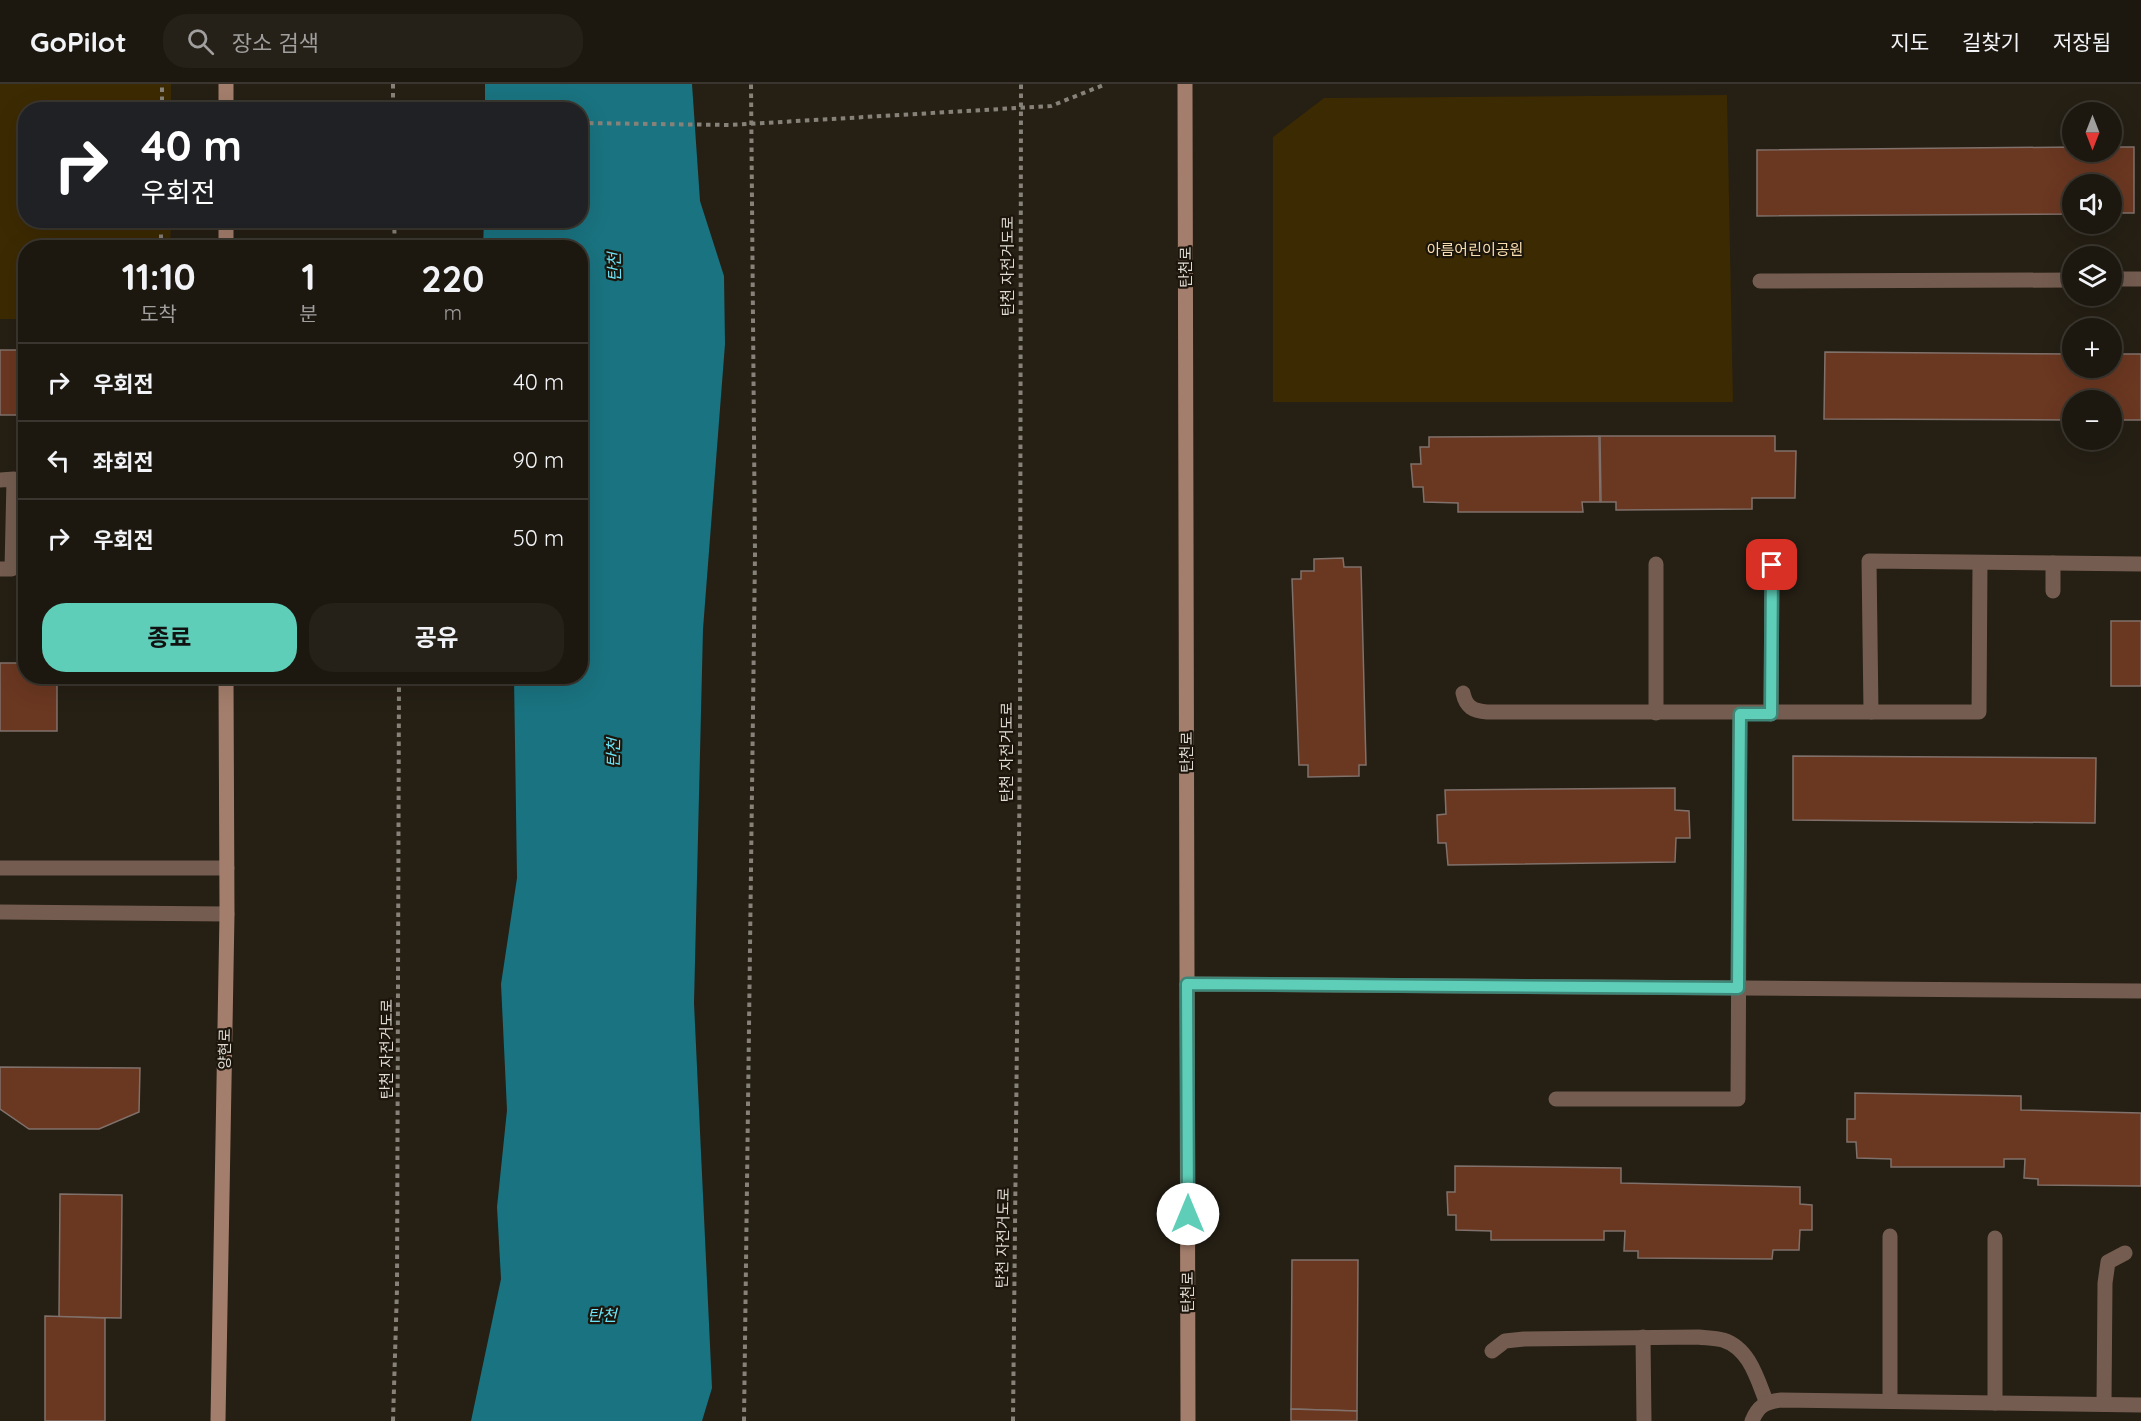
<!DOCTYPE html>
<html lang="ko">
<head>
<meta charset="utf-8">
<style>
  :root { --surface:#1c170f; --page:#252018; --text:#f1f3f6; --muted:#a09f9e; --line:#3a362f; --accent:#5eceb8 }
  body { margin:0; font-family:Quicksand,"Noto Sans KR",sans-serif; background:var(--page); color:var(--text); height:100vh; display:flex; flex-direction:column; font-size:22px; white-space:nowrap }
  * { box-sizing:border-box; margin:0 }
  p { font-size:20px; color:var(--muted) }
  .icon { flex:none; width:33px; height:33px; fill:none; stroke:currentColor; stroke-width:2; stroke-linecap:round; stroke-linejoin:round }
  .map { position:relative; flex:1; overflow:hidden }
  .drawer { position:absolute; left:18px; top:156px; width:570px; height:444px; display:flex; flex-direction:column; background:var(--surface); border-radius:24px; box-shadow:0 6px 24px #0002,0 0 0 2px var(--line) }
  .drawer>* { flex:none }
  .guide { position:absolute; left:18px; top:18px; width:570px; height:126px; border-radius:24px; box-shadow:0 6px 24px #0002,0 0 0 2px var(--line); background:#202124; color:#fff; overflow:hidden }
  .needle { width:39px; rotate:180deg }
  .controls { position:absolute; left:2062px; top:18px; display:grid; gap:12px }
  .controls a { display:grid; place-items:center; width:60px; height:60px; border-radius:50%; background:var(--surface); box-shadow:0 6px 24px #0002,0 0 0 2px var(--line); font-size:30px }
  .pin { position:absolute; display:grid; place-items:center; width:51px; height:51px; color:#fff; margin:-26px; border-radius:12px; box-shadow:0 3px 9px #0006 }
  .me { position:absolute; width:66px; margin:-33px; rotate:0deg; stroke-linejoin:round; filter:drop-shadow(0 0 4px #0008) }
  .turn { display:flex; align-items:center; gap:21px; height:126px; padding:0 24px; font-size:27px }
  .turn .icon { width:78px; height:78px; stroke-width:2.5 }
  .turn b { display:block; font-size:42px; line-height:51px }
  .eta { display:flex; justify-content:space-evenly; align-items:center; height:102px; text-align:center }
  .eta b { font-size:36px; font-weight:700; line-height:42px }
  .action { display:flex; gap:12px; margin-top:auto; padding:12px 24px }
  .action a { flex:1; height:69px; border-radius:24px; background:var(--accent); color:#111; font-size:24px; font-weight:700; line-height:69px; text-align:center }
  .action a+a { background:var(--page); color:var(--text) }
  ul { padding:0; list-style:none }
  li { display:flex; align-items:center; gap:18px; height:78px; padding:0 24px; border-top:2px solid var(--line) }
  li div { flex:1 }
  li b { display:block; font-size:22px }
  li em { font-style:normal }
  header { display:flex; align-items:center; gap:36px; box-sizing:border-box; height:84px; padding:0 30px; background:var(--surface); border-bottom:2px solid var(--line) }
  header strong { font-size:28px }
  nav { display:flex; gap:33px; margin-inline-start:auto; font-size:21px }
  .search { width:420px; height:54px; background:var(--page); display:flex; align-items:center; gap:15px; box-sizing:border-box; padding:0 21px; border-radius:24px; color:var(--muted); font-size:22px }
  .map>svg:first-child { display:block }
</style>
</head>
<body>
<header>
<strong>GoPilot</strong>
<div class="search"><svg class="icon" aria-label="search" viewBox="0 0 24 24"><circle cx="10" cy="10" r="6"/><path d="M15 15l6 6"/></svg>장소 검색</div>
<nav><a>지도</a><a>길찾기</a><a>저장됨</a></nav>
</header>
<div class="map">
<svg width="2141" height="1337" viewBox="0 0 2141 1337">
  <rect width="100%" height="100%" fill="#251f14"/>
  <g fill="#3c2a02">
    <path d="M0,0H171V25L26,26V136L171,137L170,163L26,164L25,235H0Z"/>
    <path d="M1727,11L1733,318H1273V53L1324,14Z"/>
  </g>
  <path fill="#1a7380" d="M485,0H692L700,117L724,192L725,260L703,545L694,919L712,1304L702,1337H471L501,1195L497,1123L507,1026L501,900L517,794L514,593L580,592V164L483,163L484,137L580,136V26L485,25Z"/>
  <g fill="#6a3721" stroke="#80716b" stroke-width="1.5">
    <path d="M2073,63V68H2112V63H2134V129H2112V100H2073V130L1757,132V66Z"/>
    <rect x="0" y="266" width="22" height="65"/>
    <path d="M1825,268L2073,270V284H2112V270H2141V336H2112V316H2073V336L1824,335Z"/>
    <path d="M1599,352L1600,418H1582L1583,428H1458V419L1424,418L1423,403H1413L1411,380H1421L1420,363H1429V353Z"/>
    <path d="M1600,352H1775V367H1796L1795,414H1752V425L1616,426V418H1601Z"/>
    <path d="M1343,474L1344,483H1361L1366,681H1359V692L1308,693V681H1299L1292,495H1301V487H1314V475Z"/>
    <rect x="2111" y="537" width="30" height="65"/>
    <path d="M0,579H26V592H57V647H0Z"/>
    <path d="M1793,672L2096,674L2095,739L1793,736Z"/>
    <path d="M1675,704V726L1689,727L1690,754H1676L1675,778L1448,781L1446,759H1438L1437,731L1446,730L1445,706Z"/>
    <path d="M0,983L140,984L139,1028L99,1045H29L0,1025Z"/>
    <path d="M1855,1009L2021,1012V1026L2141,1029V1102L2038,1101V1095L2024,1094L2025,1075H2004V1083H1891V1075L1857,1074L1856,1058H1847V1035H1855Z"/>
    <path d="M1455,1082L1621,1084V1099L1800,1103V1120L1812,1121V1146H1800L1799,1166H1773L1772,1175L1638,1174V1167H1624L1625,1147H1604V1156H1491V1147L1456,1146V1131H1448L1447,1108H1455Z"/>
    <path d="M60,1110L122,1111L121,1234L59,1233Z"/>
    <path d="M1292,1176H1358L1357,1327L1291,1325Z"/>
    <path d="M45,1232L105,1234V1337H45Z"/>
    <path d="M1291,1325L1357,1327V1337H1291Z"/>
  </g>
  <g fill="none" stroke-linecap="round" stroke-linejoin="round">
    <g stroke="#878279" stroke-width="4" stroke-dasharray="4.5 4.5" stroke-linecap="butt">
      <path d="M393,0V26"/>
      <path d="M162,26V0"/>
      <path d="M580,39L730,41L1051,22L1106,0"/>
      <path d="M394,136L395,164"/>
      <path d="M161,164V136"/>
      <path d="M393,1337L397,1205L399,592"/>
      <path d="M744,1337L755,470L751,0"/>
      <path d="M1013,1337L1020,660L1021,0"/>
    </g>
    <g stroke="#745c50" stroke-width="15">
      <path d="M2112,195H2141"/>
      <path d="M1760,197L2073,196"/>
      <path d="M0,396L14,395L12,485H0"/>
      <path d="M2053,479V507"/>
      <path d="M1656,480V629"/>
      <path d="M1463,609C1466,623 1473,627 1487,628H1979L1980,479"/>
      <path d="M1871,628L1869,477L2141,480"/>
      <path d="M1771,630L1772,481"/>
      <path d="M0,784H227"/>
      <path d="M0,828L227,830"/>
      <path d="M1187,900L2141,907"/>
      <path d="M1556,1015H1738L1740,630"/>
      <path d="M1890,1152V1317"/>
      <path d="M1995,1154V1319"/>
      <path d="M1643,1253L1644,1337"/>
      <path d="M1492,1267L1505,1257L1524,1255L1698,1253C1706,1254 1715,1254 1723,1256C1749,1264 1757,1294 1766,1317"/>
      <path d="M2104,1320L2105,1199L2108,1178L2125,1169"/>
      <path d="M1752,1337C1758,1322 1765,1318 1781,1316L2141,1321"/>
    </g>
    <g stroke="#a47e6c" stroke-width="15">
      <path d="M226,0V26"/>
      <path d="M1185,0L1188,1337"/>
      <path d="M226,136V164"/>
      <path d="M218,1337L227,830L226,592"/>
    </g>
  </g>
  <g fill="none" stroke-linecap="round" stroke-linejoin="round">
    <g stroke="#3d8678" stroke-width="15">
      <path id="route" d="M1188,1130L1187,900L1738,904L1740,630H1771L1772,481"/>
    </g>
    <use href="#route" stroke="#5eceb8" stroke-width="10"/>
  </g>
  <g text-anchor="middle" stroke-width="4.5" stroke-linejoin="round" paint-order="stroke">
    <g font-size="15" fill="#f8deb0" stroke="#1b150b">
      <text x="1475" y="171">아름어린이공원</text>
    </g>
    <g font-size="15" fill="#dfdbd4" stroke="#1b150b">
      <text transform="translate(1008 182) rotate(-90)" y="5">탄천 자전거도로</text>
      <text transform="translate(1186 183) rotate(-90)" y="5">탄천로</text>
      <text transform="translate(1007 668) rotate(-90)" y="5">탄천 자전거도로</text>
      <text transform="translate(1187 668) rotate(-90)" y="5">탄천로</text>
      <text transform="translate(225 965) rotate(-89)" y="5">양현로</text>
      <text transform="translate(387 965) rotate(-90)" y="5">탄천 자전거도로</text>
      <text transform="translate(1003 1154) rotate(-89)" y="5">탄천 자전거도로</text>
      <text transform="translate(1188 1208) rotate(-90)" y="5">탄천로</text>
    </g>
    <g font-size="16" font-style="italic" fill="#6ce5f9" stroke="#1b150b">
      <text transform="translate(614 183) rotate(-91)" y="6">탄천</text>
      <text transform="translate(613 669) rotate(-89)" y="6">탄천</text>
      <text x="602" y="1237">탄천</text>
    </g>
  </g>
</svg>
<div class="controls">
<a><svg class="needle" viewBox="-14 -14 28 28"><path d="M0-13l5 13h-10z" fill="#e53935"/><path d="M0 13l5-13h-10z" fill="#a09f9e"/></svg></a>
<a><svg class="icon" aria-label="sound" viewBox="0 0 24 24"><path d="M4 9h4l5-4v14l-5-4H4zM17 9q2 3 0 6"/></svg></a>
<a><svg class="icon" aria-label="layers" viewBox="0 0 24 24"><path d="M12 4l9 5-9 5-9-5zM3 14l9 5 9-5"/></svg></a>
<a>+</a>
<a>−</a>
</div>
<div class="pin" style="left:1772px;top:481px;background:#d93025"><svg class="icon" aria-label="arrive" viewBox="0 0 24 24"><path d="M6 21V4h12l-3 4 3 4H6"/></svg></div>
<svg class="me" style="left:1188px;top:1130px" viewBox="-20 -20 40 40"><circle r="19" fill="#fff"/><path d="M0-13L10 11 0 6-10 11z" fill="#5eceb8"/></svg>
<div class="guide">
<div class="turn"><svg class="icon" aria-label="right" viewBox="0 0 24 24"><path d="M7 20v-9h11M14 6l5 5-5 5"/></svg><div><b>40 m</b>우회전</div></div>
</div>
<section class="drawer">
<div class="eta">
<div><b>11:10</b><p>도착</p></div>
<div><b>1</b><p>분</p></div>
<div><b>220</b><p>m</p></div>
</div>
<ul>
<li><svg class="icon" aria-label="right" viewBox="0 0 24 24"><path d="M7 20v-9h11M14 6l5 5-5 5"/></svg><div><b>우회전</b></div><em>40 m</em></li>
<li><svg class="icon" aria-label="left" viewBox="0 0 24 24"><path d="M17 20v-9H6M10 6l-5 5 5 5"/></svg><div><b>좌회전</b></div><em>90 m</em></li>
<li><svg class="icon" aria-label="right" viewBox="0 0 24 24"><path d="M7 20v-9h11M14 6l5 5-5 5"/></svg><div><b>우회전</b></div><em>50 m</em></li>
</ul>
<div class="action"><a>종료</a><a>공유</a></div>
</section>
</div>
</body>
</html>
